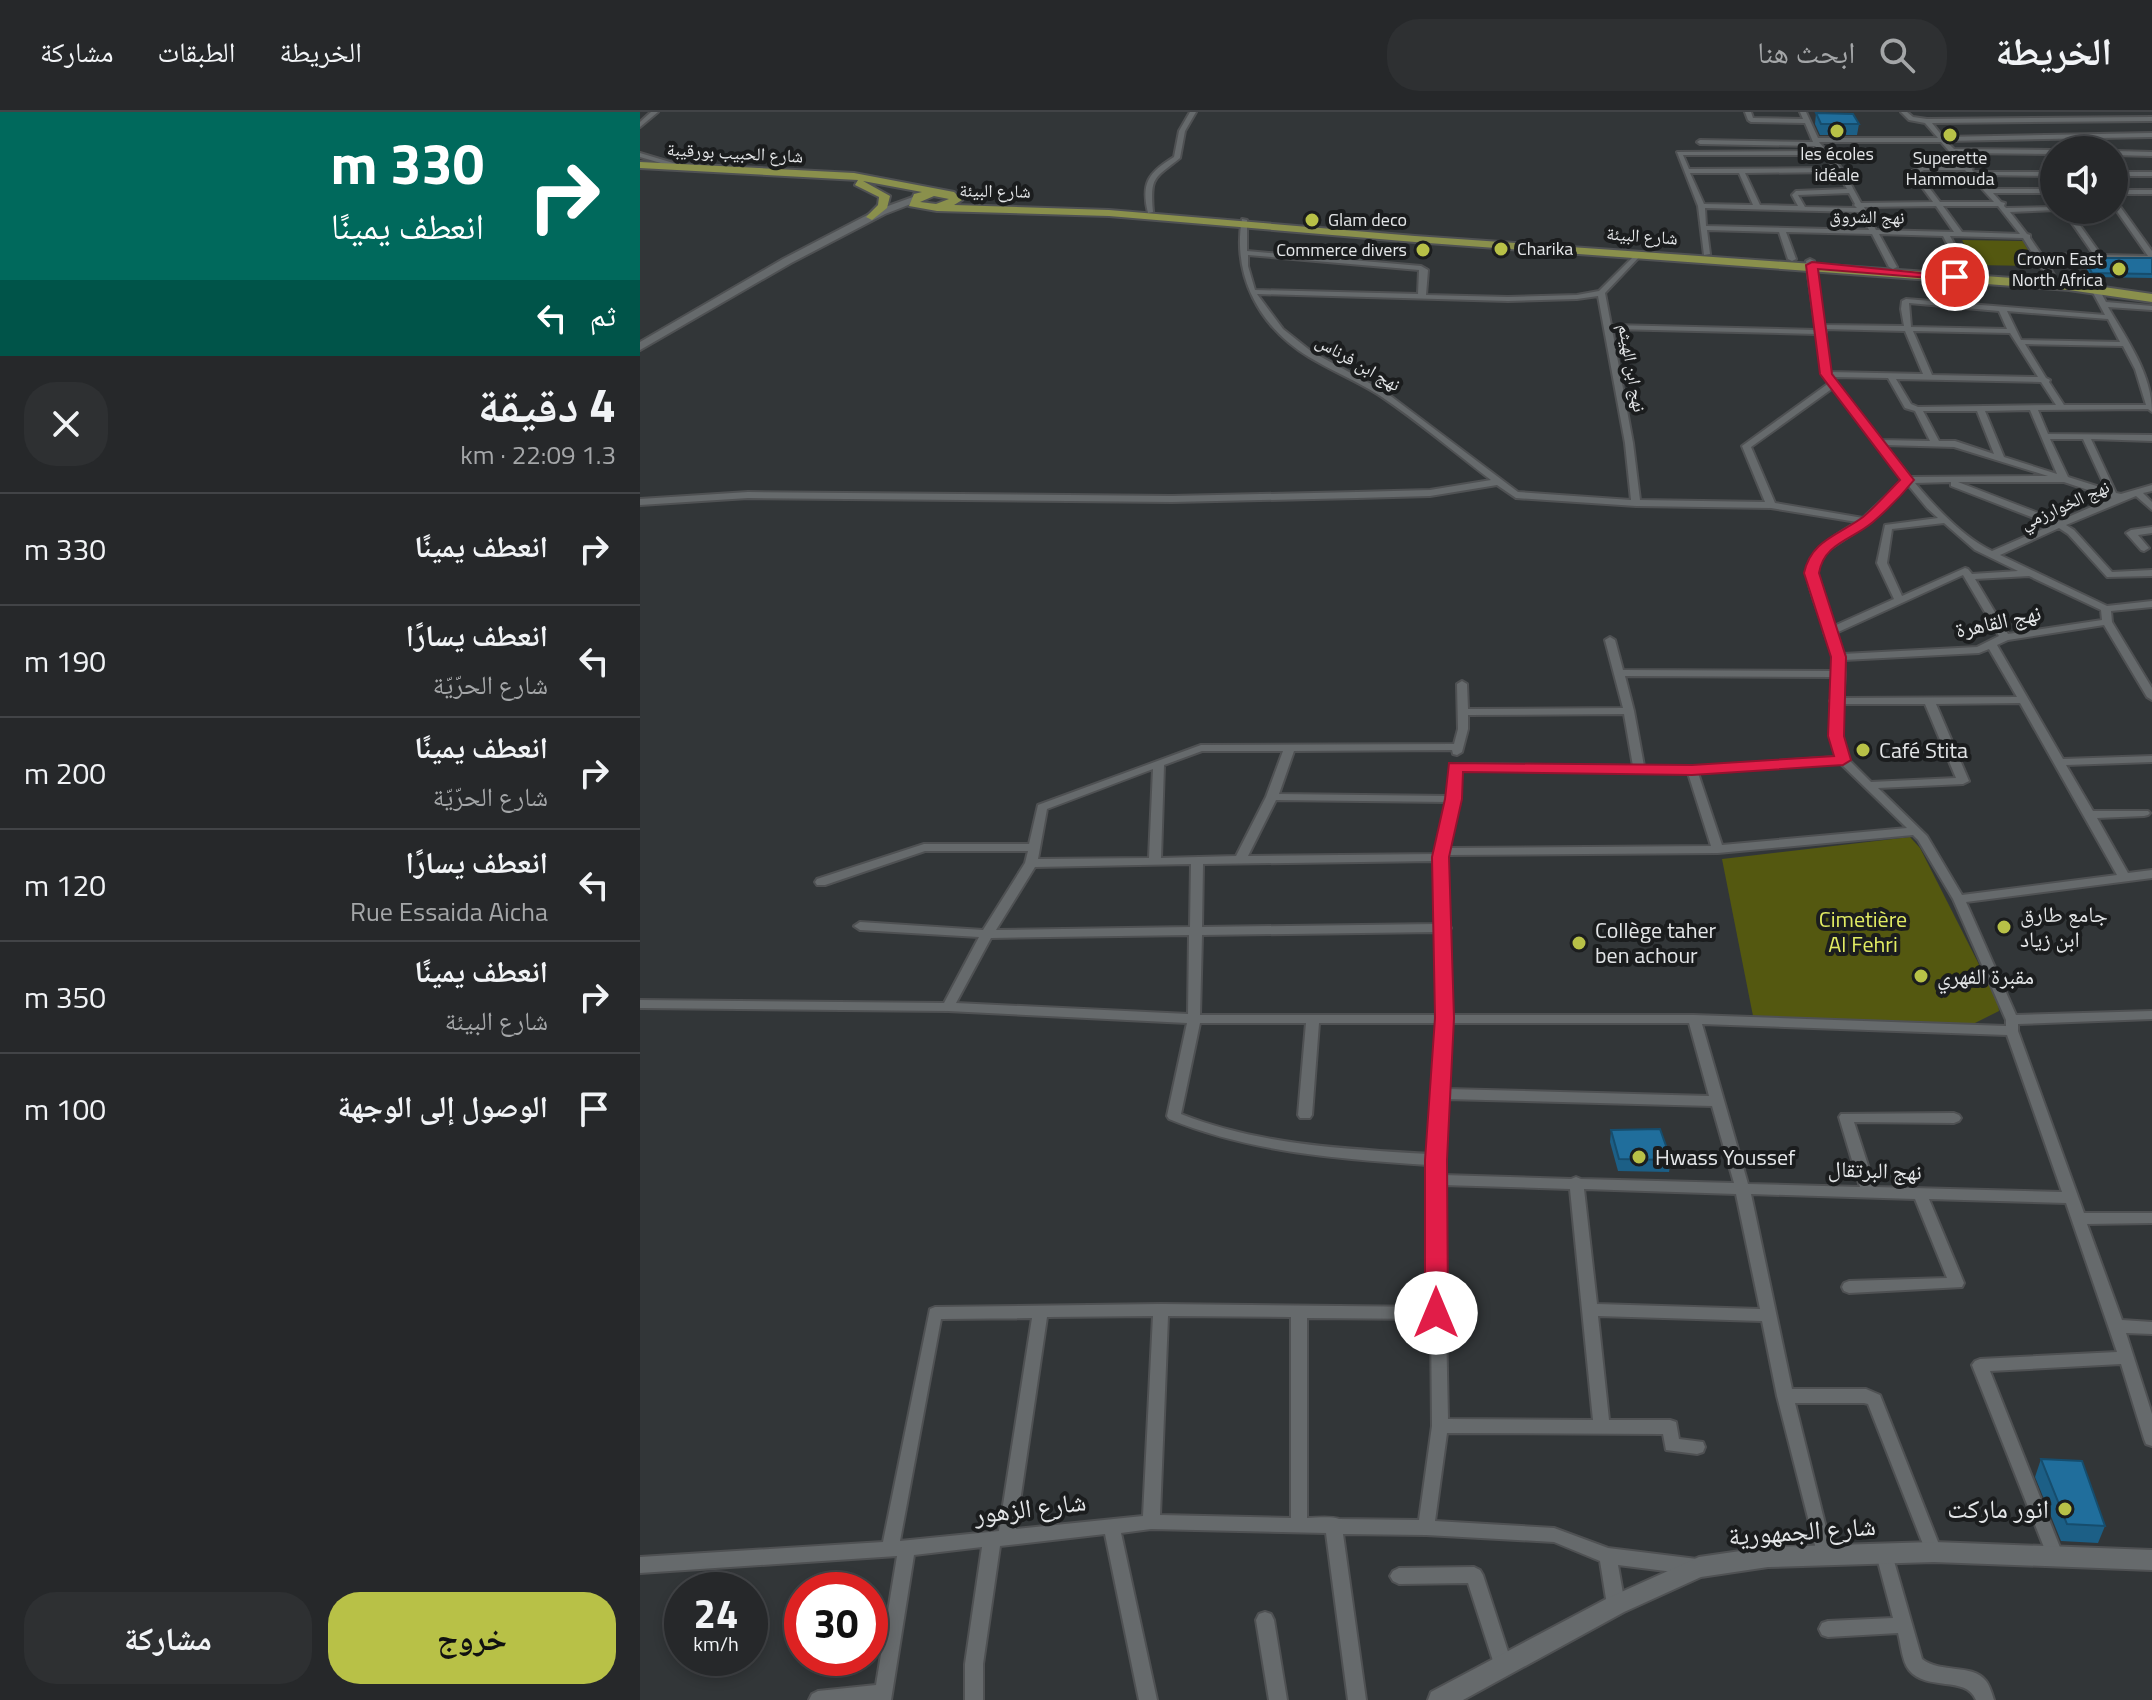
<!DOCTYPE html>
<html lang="ar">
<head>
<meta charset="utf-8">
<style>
  :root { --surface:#26282a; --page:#2e3032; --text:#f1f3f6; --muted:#a4a6a8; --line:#424447; --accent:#b8c147 }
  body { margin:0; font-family:"Titillium Web","Noto Naskh Arabic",sans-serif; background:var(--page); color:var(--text); direction:rtl; height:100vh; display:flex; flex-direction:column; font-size:30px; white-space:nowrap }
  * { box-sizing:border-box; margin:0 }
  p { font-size:26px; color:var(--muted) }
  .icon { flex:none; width:44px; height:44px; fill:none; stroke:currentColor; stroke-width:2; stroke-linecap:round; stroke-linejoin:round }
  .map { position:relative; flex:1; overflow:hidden; direction:ltr }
  .details { display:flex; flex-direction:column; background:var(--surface); width:640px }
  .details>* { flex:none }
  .top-card { background:#00695c; color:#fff; overflow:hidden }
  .fabs { position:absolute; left:1400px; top:24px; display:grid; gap:16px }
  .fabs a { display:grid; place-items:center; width:88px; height:88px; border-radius:50%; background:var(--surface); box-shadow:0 4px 12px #0003,0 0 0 2px var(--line); font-size:40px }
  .speed { position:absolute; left:24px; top:1460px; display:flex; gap:16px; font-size:40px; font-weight:700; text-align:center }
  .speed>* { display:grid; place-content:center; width:104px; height:104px; border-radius:50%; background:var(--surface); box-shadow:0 4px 12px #0003,0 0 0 2px var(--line); line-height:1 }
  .speed small { font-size:20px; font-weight:400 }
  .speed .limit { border:12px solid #d22; background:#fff; color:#111 }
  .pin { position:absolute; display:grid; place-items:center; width:68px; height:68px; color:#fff; margin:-34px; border:4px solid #fff; border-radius:50%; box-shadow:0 2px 8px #0007 }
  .me { position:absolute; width:88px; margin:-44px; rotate:0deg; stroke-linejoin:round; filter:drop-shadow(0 0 6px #0008) }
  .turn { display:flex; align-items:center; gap:28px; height:168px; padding:0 24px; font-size:36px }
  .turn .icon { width:104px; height:104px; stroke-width:2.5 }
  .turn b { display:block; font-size:56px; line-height:68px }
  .then { display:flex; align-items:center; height:76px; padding:0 24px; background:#0003; gap:16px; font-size:30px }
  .round { display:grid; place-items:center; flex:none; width:84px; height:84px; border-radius:32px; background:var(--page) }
  .head { display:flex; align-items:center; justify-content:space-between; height:136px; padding:0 24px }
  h1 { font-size:48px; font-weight:700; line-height:60px }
  .action { display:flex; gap:16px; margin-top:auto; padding:16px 24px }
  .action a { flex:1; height:92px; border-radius:32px; background:var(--accent); color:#111; font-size:32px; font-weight:700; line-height:92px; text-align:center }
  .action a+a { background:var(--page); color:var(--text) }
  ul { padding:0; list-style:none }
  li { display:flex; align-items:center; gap:24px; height:112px; padding:0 24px; border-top:2px solid var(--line) }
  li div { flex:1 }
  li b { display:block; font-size:30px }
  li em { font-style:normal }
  header { display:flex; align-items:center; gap:48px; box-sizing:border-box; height:112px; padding:0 40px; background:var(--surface); border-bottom:2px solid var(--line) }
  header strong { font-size:38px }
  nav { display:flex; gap:44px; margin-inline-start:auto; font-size:28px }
  .search { width:560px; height:72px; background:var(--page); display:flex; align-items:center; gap:20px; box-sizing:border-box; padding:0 28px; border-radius:32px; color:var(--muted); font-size:30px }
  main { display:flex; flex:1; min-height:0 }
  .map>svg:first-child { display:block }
</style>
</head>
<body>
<header>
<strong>الخريطة</strong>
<div class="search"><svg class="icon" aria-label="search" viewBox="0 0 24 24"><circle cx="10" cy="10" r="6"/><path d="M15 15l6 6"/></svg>ابحث هنا</div>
<nav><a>الخريطة</a><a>الطبقات</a><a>مشاركة</a></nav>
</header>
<main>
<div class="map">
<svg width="1512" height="1588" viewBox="0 0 1512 1588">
  <rect width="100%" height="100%" fill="#323638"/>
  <g fill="#545810">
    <path d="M1322,128L1383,129L1397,154L1334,153Z"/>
    <path d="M1270,725L1280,736L1358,890L1359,899L1333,912L1113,904L1082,747Z"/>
  </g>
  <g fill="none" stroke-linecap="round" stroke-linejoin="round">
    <g stroke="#4f5153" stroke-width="4">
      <g id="minor">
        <path d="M11,0H18L0,15V10Z"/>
        <path d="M550,0H556L545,19L540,46C514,67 510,64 513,100L508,101C501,71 508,61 534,45L539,19Z"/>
        <path d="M1105,0H1111L1113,6L1163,7L1160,0H1166L1178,26H1298L1285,11L1269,8L1261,0H1267L1273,5L1287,7L1512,5V9L1292,11L1303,25L1512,21V25L1306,29L1314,37L1414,38V42L1317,41L1329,54L1333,55L1332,58L1334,60H1414V64L1337,63L1350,77H1414V81H1353L1361,90L1365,91L1364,94L1366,96L1414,95V98H1417L1370,100L1387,122L1390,123V126L1401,142L1454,143L1423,98H1429L1461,143L1508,144L1474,95V88L1476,89L1512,139V148L1404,146L1417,168L1413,170L1409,168L1383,126L1310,124L1330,161L1326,163L1322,161L1303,124L1239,122L1257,155L1253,157L1249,155L1232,122L1146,120L1156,147L1152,149L1148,147L1139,120L1067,118L1070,142L1064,143L1058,94L1037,40L1180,39L1175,34L1060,32L1057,30L1060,28L1173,30L1165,11L1111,10L1108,8ZM1179,30H1301L1322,54H1283L1272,59L1271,60L1293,90L1221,91L1203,58ZM1043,43H1183L1195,56L1049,57ZM1284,58H1325L1354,90H1300L1278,61ZM1198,60L1207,77L1156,79L1152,83L1158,94L1120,93L1105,61ZM1050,61H1099L1113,93L1064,92ZM1209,81L1215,92L1214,93L1217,96L1165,95L1158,83ZM1296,94L1314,120L1236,118L1224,95ZM1303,94H1358L1380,122L1322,120ZM1065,96L1220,100L1229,118L1066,114Z"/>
        <path d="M1474,39L1512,40V44L1474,43Z"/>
        <path d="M0,41L40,53L41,54L38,56L0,45Z"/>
        <rect x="1474" y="60" width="38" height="4"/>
        <rect x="1474" y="78" width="38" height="4"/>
        <path d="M602,107L607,108V139L781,154L788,158L786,183L868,185L937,183L959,179L997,141H1001V143L965,181L971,213L1176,218L1166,149L1170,147L1174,149L1183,213L1264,214L1261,197L1262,189L1266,187L1465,203L1451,177L1455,175H1458L1466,190L1512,194V198L1468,195C1487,228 1512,262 1512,300L1508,297L1398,298L1408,322L1512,323V329L1451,327L1476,381L1481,382L1512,373V379L1503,381L1512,390V398L1496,384L1426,413L1434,418L1472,460L1512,458V464L1467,465L1428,422L1419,416L1360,443L1467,494L1512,489V495L1471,499L1472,510L1512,576V588L1507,585L1464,513L1368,528L1357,533L1423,647L1512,644V650L1426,653L1453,699H1508L1510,701L1508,703L1504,704L1457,706L1488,761L1512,758V766L1326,790L1376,903L1512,899V907L1378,912V919L1444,1101H1512V1111L1447,1112L1482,1208L1512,1210V1222L1486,1221L1512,1302V1334L1506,1332L1504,1327L1481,1252L1350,1259L1423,1443L1421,1448L1415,1451L1409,1448L1407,1443L1332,1253L1335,1249L1340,1247L1477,1240L1426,1091L1289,1087L1324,1171L1322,1175L1209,1181L1204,1179L1202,1175L1204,1171L1209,1169L1307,1166L1275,1087L1111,1082L1152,1277H1226L1240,1283L1302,1440L1300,1445L1294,1448L1288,1445L1228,1292L1224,1291H1155L1193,1444L1191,1449L1185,1452L1179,1449L1137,1284L1122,1209L958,1204L969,1308H1030L1036,1310L1039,1327L1063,1330L1065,1335L1063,1340L1057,1342L1026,1338L1023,1322L807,1321L795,1409L914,1416L968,1436L1057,1447L1063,1450L1066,1455L1063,1460L1057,1463L978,1453L985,1493L982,1499L976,1501L970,1499L967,1493L960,1449L914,1430L786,1423L703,1422L726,1588H708L686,1421L511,1417L481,1421L517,1588H499L465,1422L360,1434L343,1552V1588H325V1552L342,1435L274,1443L251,1588H169L172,1582L178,1579L236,1573L257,1444L0,1461V1445L243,1430L290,1197L295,1195L521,1192L791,1195L789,1053C701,1047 612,1041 529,1007L527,1004L547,911L308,899L0,896V888L304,891L339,825L220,818L214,814L220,810L343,818L385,751L388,739H285L185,773H177L175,770L177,767L284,732H389L398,693L561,633L814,632L818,617L817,572L822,569L827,572L828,597L983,596L965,528L970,525L975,528L983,558L1193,559L1194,545L1184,520L1185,518C1179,501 1170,482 1167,463C1164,439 1200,421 1217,410L1131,396L996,394L876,386L857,373L790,384L717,386L532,390L108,386L0,393V387L108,380L532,384L717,380L790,378L851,368C814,340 778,309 739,283C717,269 692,259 669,245C619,215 592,163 602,107ZM608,143L779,158L778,182L615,178L608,154ZM617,182L868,189L937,187L958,184L985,331L991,388L878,380L744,279L672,240L643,217ZM1269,191L1359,199L1367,217L1271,215ZM1367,199L1468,207L1480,230L1381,228ZM972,217L1177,222L1182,262L1189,271L1102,334L1125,390L1000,388L993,331ZM1183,217L1265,219L1283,262L1190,260L1184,222L1186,220ZM1273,219L1370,221L1398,265L1292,263ZM1385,232L1483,234L1495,257L1506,293H1424L1409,270L1410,268L1406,266ZM1192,265L1248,266L1265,296L1275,299L1290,329L1241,328ZM1256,267L1401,270L1416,293L1278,295L1271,292ZM1193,276L1263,368L1223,406L1135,391L1111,335ZM1390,298L1417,362L1364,345L1345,299ZM1283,299H1337L1354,342L1315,329H1299ZM1410,327H1443L1466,377L1428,365ZM1245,333L1314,335L1408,364L1270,365ZM1311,370V374L1412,413L1352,439C1324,426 1295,395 1275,371ZM1318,370H1424L1472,386L1419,409ZM1268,373L1287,396L1298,406L1245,413L1237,451L1254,487L1194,514L1176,461L1179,451L1188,438L1229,411ZM1304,411L1335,438L1378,459L1332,462L1328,457L1325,456L1262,484L1247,451L1252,417ZM1323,463L1359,524L1337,535L1203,542L1196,521ZM1389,464L1461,498L1462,508L1368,522L1335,467ZM1349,537L1377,585L1203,586L1205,562L1204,548L1339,541ZM985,564L1193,565L1192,587L1190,589L1192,591L1191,624L1197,645L1052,655L1004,654L994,599ZM1380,591L1477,763L1322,783L1287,724L1238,676L1323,672L1329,669L1296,592ZM1202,592H1285L1316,666L1231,670L1208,647L1201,624ZM984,602L993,654L815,652L810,655L809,684L639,682L654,639L812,638L813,642L817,643L822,640L828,617V603ZM562,639H643L626,685L596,744L521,746L524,653ZM1200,651L1267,716L1082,733L1058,661ZM513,657L509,746L398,747L407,697ZM820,658L1048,661L1071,734L809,736L820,687ZM636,688L808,690L796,742L608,744ZM1273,723L1278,728L1313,787L1366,908V914L1054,903H810L808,819L811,816L808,813L807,743L1078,741ZM795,749L796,812L562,815L563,752ZM551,752L550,815L356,818L395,755ZM796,820L798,903H560L562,823ZM549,823L548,902L316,891L351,826ZM560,911H666L658,1003L660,1006H670L672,1003L679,911H797L789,1042C706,1037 619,1033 541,1002ZM810,911H1049L1069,984L807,977ZM1062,912L1367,923L1422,1080L1235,1075L1214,1010L1314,1011L1319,1009L1321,1006L1319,1003L1314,1001L1201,1002L1199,1005L1220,1075L1108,1072ZM806,987L1072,994L1094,1071L941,1067L936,1065L931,1067L803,1063ZM803,1073L930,1077L953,1308L808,1307ZM944,1077L1096,1082L1120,1197L957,1192ZM513,1204L503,1404L376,1417L407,1205ZM528,1204L651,1205V1406L520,1403ZM392,1206L359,1419L260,1429L301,1207ZM667,1206L791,1207L792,1314L779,1408L699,1407C690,1404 677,1406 667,1406Z"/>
        <path d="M1512,415V421L1498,423L1509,436L1504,439L1501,438L1486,421L1491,418Z"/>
        <path d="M1244,1434L1250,1437L1252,1442L1282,1547C1301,1562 1332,1551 1346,1569C1350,1574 1352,1582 1354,1588H1336C1326,1563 1287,1580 1269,1558C1262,1550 1261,1532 1258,1521L1188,1525L1182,1523L1179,1517L1182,1511L1188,1509L1253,1506L1236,1442L1238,1437Z"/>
        <path d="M834,1455L840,1458L843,1463L872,1552L869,1558L863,1560L857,1558L854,1552L828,1471L759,1472L753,1469L750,1464L753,1459L759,1456Z"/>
        <path d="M625,1500L631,1502L634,1508L647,1588H629L616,1508L619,1502Z"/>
      </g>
    </g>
    <g stroke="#4f5153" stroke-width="4">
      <path id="tertiary" d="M1294,1430L1512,1438V1458L1294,1450L1128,1455L1061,1465L984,1500L823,1588H788L791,1580L968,1486L1059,1445L1128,1435Z"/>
    </g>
    <g stroke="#4f5153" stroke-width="4">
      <path id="secondary" d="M273,85L278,88L276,90L245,102L151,151L0,238V230L143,147L237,98Z"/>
    </g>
    <g stroke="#4f5153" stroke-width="4">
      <path id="primary" d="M0,50L214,61L314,80L322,88L314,93L469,98L775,124L1429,170L1512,182V190L1429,178L775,130L469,104L297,99L269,94L274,82L282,80L223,69L250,84L247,96L232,108L226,105L238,93L239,85L215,73L218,68L0,56ZM294,84L309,87L296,92L280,90Z"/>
    </g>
    <use href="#minor" fill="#666a6c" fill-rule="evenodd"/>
    <use href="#tertiary" fill="#666a6c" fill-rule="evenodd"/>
    <use href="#secondary" fill="#666a6c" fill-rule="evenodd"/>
    <use href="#primary" fill="#8a904c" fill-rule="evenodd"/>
  </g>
  <g fill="#1c5f86">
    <path d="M1176,1L1219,12L1217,23H1180L1175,12Z"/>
    <path d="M1444,146H1512V166L1451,165L1443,150Z"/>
    <path d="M971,1018L1031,1048L1029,1060L978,1059L970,1030Z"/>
    <path d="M1401,1347L1465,1414L1458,1431L1421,1429L1395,1365Z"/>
  </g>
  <g fill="#206e9c" stroke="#164d6d" stroke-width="2">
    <path d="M1176,1L1213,2L1219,12H1181Z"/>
    <path d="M1444,146H1512V162L1452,161Z"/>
    <path d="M1020,1017L1031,1048L979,1047L971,1018Z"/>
    <path d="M1401,1347L1442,1349L1465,1414L1427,1412Z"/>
  </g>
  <path fill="#e11d48" stroke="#92132f" stroke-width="2" d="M1172,150L1320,165L1315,168L1178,157L1192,262L1274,368C1262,383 1247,398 1233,410C1212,428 1184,431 1179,461L1206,545L1204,624L1211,648L1203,653L1052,663L823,660L822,687L809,745L814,906L807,1048L808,1201L804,1208H788L785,1201V1048L795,906L792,745L805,687L809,651L1052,653L1194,644L1188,624L1191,545L1164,461C1171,428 1199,423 1223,405C1236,394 1248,380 1260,368L1180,262L1166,153Z"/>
  <g fill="#b8c147" stroke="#1b1d1e" stroke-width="3">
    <circle cx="1197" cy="19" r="8"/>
    <circle cx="1310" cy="23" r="8"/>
    <circle cx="672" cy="108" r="8"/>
    <circle cx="861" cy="137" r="8"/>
    <circle cx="783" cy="138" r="8"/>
    <circle cx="1479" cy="157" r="8"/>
    <circle cx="1223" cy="638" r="8"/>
    <circle cx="1364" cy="815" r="8"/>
    <circle cx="939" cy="831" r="8"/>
    <circle cx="1281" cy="864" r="8"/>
    <circle cx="999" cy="1045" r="8"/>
    <circle cx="1425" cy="1397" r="8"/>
  </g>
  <g text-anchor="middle" stroke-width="8" stroke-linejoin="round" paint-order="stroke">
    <g font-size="18" fill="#e4e6e8" stroke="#1b1d1e">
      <text transform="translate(95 41) rotate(3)" y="6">شارع الحبيب بورقيبة</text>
      <text transform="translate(355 79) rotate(1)" y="6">شارع البيئة</text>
      <text transform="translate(1227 105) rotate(1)" y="6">نهج الشروق</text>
      <text transform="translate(1002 124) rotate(4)" y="6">شارع البيئة</text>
      <text transform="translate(718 251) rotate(30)" y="6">نهج ابن فرناس</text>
      <text transform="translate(992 256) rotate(80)" y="6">نهج ابن الهيثم</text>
      <text transform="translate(1425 393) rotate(-24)" y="6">نهج الخوارزمي</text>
    </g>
    <g font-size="18" fill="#e4e6e8" stroke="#1b1d1e">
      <text x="1197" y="48">les écoles<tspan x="1197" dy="21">idéale</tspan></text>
      <text x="1310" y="52">Superette<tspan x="1310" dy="21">Hammouda</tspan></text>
      <text x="688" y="114" text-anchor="start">Glam deco</text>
      <text x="877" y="143" text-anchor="start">Charika</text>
      <text x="767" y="144" text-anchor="end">Commerce divers</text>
      <text x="1463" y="153" text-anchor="end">Crown East<tspan x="1463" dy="21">North Africa</tspan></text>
    </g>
    <g font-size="22" fill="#e4e6e8" stroke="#1b1d1e">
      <text transform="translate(1358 509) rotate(-12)" y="8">نهج القاهرة</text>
      <text transform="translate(1235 1058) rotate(2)" y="8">نهج البرتقال</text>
    </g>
    <g font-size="22" fill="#e4e6e8" stroke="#1b1d1e" text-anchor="start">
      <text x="1239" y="646">Café Stita</text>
      <text x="1380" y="810">جامع طارق<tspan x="1380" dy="25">ابن زياد</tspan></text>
      <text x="955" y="826">Collège taher<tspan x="955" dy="25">ben achour</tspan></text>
      <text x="1297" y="872">مقبرة الفهري</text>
      <text x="1015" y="1053">Hwass Youssef</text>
    </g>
    <g font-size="22" fill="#e2ec63" stroke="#1b1d1e">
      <text x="1223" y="815">Cimetière<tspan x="1223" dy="25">Al Fehri</tspan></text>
    </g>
    <g font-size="26" fill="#e4e6e8" stroke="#1b1d1e">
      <text transform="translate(390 1396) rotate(-7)" y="9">شارع الزهور</text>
      <text transform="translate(1162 1419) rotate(-4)" y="9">شارع الجمهورية</text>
    </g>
    <g font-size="26" fill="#e4e6e8" stroke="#1b1d1e" text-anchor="end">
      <text x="1409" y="1406">انور ماركت</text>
    </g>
  </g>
</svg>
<div class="fabs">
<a><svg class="icon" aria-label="sound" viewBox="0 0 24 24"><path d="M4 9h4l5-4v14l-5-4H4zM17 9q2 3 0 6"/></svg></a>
</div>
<div class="speed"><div>24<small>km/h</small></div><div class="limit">30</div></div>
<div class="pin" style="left:1315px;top:165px;background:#d93025"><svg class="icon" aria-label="arrive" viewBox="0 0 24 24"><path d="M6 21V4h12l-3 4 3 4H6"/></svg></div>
<svg class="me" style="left:796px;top:1201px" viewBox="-20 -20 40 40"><circle r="19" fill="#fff"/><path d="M0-13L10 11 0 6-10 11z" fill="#e11d48"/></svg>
</div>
<section class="details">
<div class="top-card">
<div class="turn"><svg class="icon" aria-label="right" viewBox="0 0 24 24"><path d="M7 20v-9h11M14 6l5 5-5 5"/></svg><div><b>330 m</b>انعطف يمينًا</div></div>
<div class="then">ثم<svg class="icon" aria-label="left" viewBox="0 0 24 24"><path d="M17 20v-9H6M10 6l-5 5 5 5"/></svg></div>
</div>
<div class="head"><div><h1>4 دقيقة</h1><p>1.3 km · 22:09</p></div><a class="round"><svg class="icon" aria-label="close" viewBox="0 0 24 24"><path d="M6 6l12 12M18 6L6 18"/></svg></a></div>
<ul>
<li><svg class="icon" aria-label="right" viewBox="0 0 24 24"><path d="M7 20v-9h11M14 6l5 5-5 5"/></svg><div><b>انعطف يمينًا</b></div><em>330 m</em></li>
<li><svg class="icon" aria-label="left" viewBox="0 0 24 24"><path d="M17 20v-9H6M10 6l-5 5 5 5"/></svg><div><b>انعطف يسارًا</b><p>شارع الحرّيّة</p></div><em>190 m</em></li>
<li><svg class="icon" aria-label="right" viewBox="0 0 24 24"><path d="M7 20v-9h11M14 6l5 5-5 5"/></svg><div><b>انعطف يمينًا</b><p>شارع الحرّيّة</p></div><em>200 m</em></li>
<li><svg class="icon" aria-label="left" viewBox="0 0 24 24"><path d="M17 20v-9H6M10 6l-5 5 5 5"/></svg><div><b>انعطف يسارًا</b><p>Rue Essaida Aicha</p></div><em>120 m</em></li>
<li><svg class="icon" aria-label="right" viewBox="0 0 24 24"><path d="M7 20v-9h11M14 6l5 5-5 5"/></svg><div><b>انعطف يمينًا</b><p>شارع البيئة</p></div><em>350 m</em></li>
<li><svg class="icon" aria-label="arrive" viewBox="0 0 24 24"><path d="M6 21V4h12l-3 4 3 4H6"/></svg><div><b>الوصول إلى الوجهة</b></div><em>100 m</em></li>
</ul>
<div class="action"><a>خروج</a><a>مشاركة</a></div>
</section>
</main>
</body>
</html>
